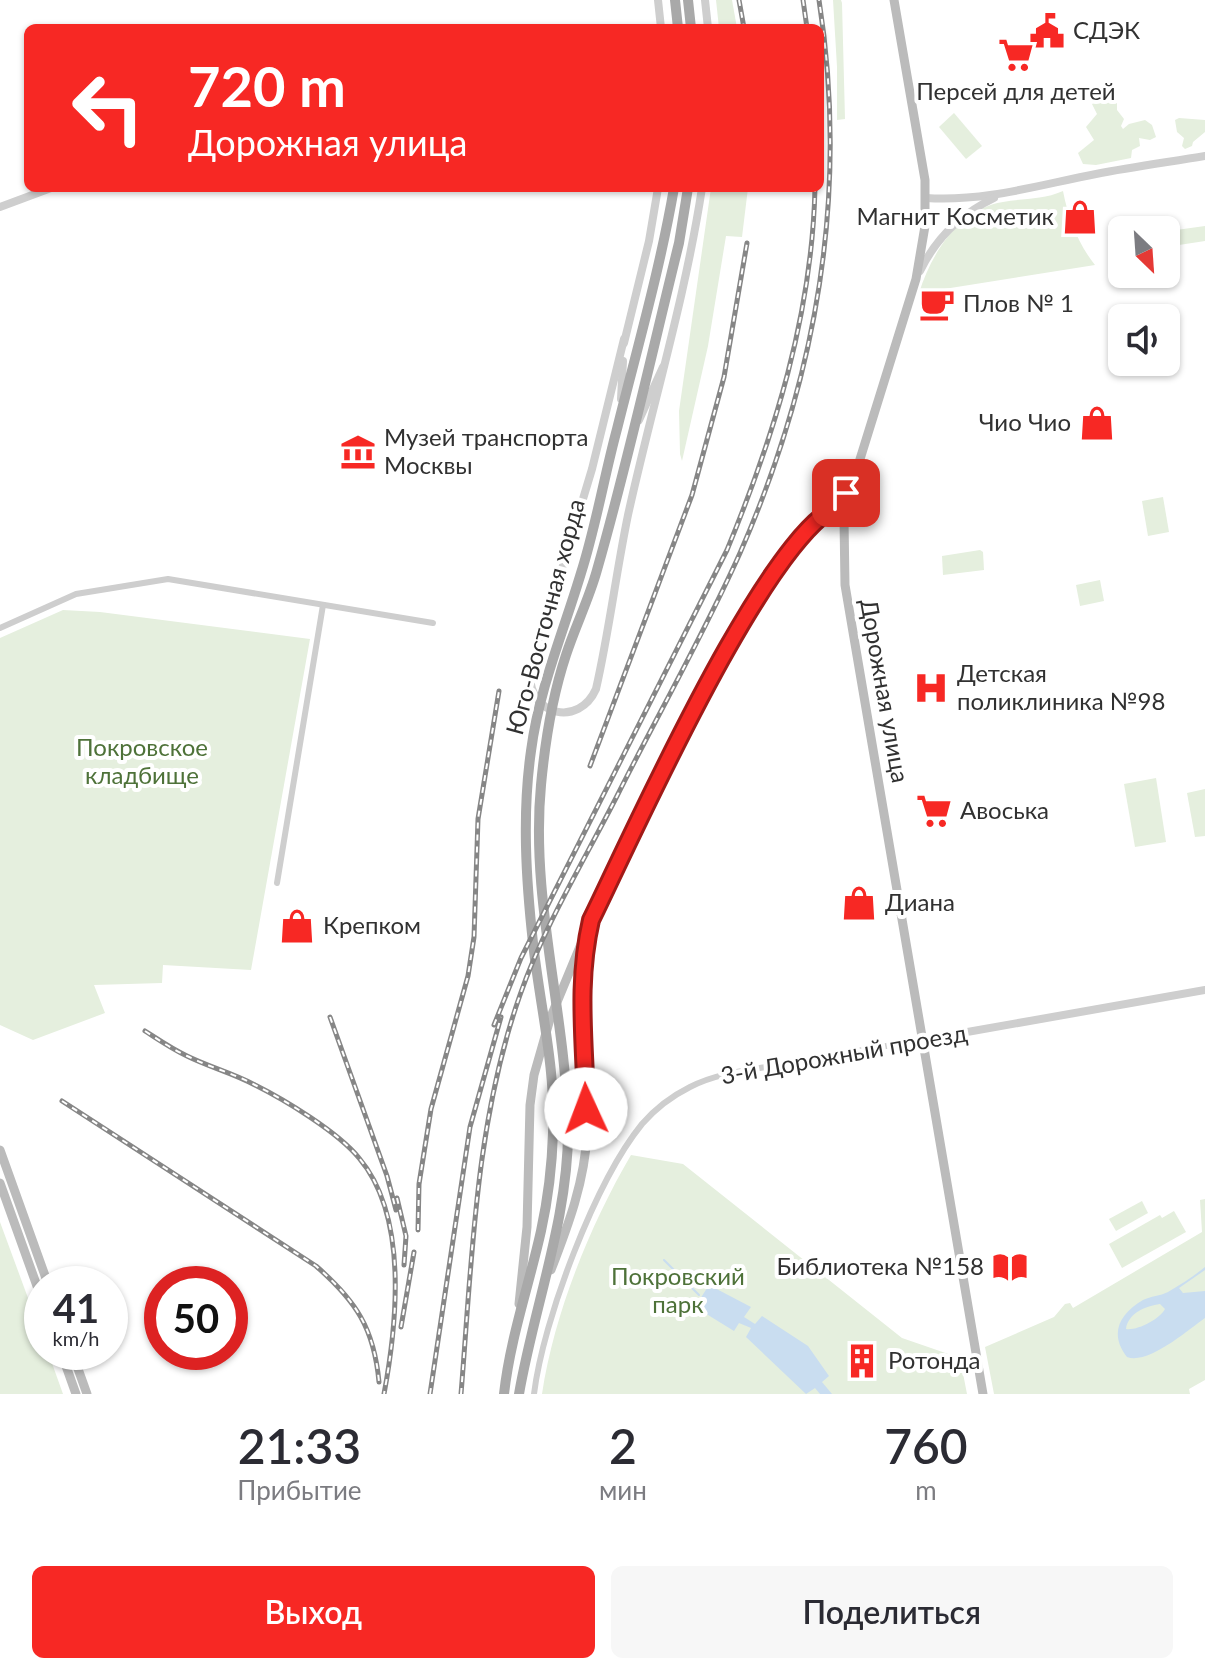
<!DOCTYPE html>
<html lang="ru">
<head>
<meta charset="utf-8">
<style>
  :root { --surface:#fff; --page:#f7f7f7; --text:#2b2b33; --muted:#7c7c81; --accent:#f72824 }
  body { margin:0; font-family:Lato,sans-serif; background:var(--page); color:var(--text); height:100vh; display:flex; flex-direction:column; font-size:30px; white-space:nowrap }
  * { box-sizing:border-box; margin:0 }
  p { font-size:26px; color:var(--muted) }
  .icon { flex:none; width:44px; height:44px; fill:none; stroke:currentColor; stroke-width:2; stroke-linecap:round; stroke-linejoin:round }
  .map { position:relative; height:1394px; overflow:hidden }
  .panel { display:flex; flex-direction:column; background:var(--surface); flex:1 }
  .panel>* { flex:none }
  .guide { position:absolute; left:24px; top:24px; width:800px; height:168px; border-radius:12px; box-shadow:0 2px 6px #0004; background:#f72824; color:#fff; overflow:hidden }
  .needle { width:52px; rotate:155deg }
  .fabs { position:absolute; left:1108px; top:216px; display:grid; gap:16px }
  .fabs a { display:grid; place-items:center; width:72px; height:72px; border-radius:12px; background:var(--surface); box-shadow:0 2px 6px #0004; font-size:40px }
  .speed { position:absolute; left:24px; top:1266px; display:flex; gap:16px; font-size:40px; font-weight:700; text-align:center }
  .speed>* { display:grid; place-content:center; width:104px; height:104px; border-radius:50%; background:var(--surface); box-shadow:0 2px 6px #0004; line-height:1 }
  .speed small { font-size:20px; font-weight:400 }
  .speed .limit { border:12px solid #d22; background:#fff; color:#111 }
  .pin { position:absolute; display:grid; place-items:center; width:68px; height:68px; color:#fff; margin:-34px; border-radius:16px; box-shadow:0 4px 12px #0006 }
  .me { position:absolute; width:88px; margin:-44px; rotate:358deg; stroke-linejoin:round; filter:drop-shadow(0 0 6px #0008) }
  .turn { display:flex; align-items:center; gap:28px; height:168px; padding:0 32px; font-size:36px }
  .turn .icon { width:104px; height:104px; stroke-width:2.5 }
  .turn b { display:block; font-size:56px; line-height:68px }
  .eta { display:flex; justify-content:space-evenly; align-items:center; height:136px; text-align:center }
  .eta b { font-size:48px; font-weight:600; line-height:56px }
  .cta { display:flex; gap:16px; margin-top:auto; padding:16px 32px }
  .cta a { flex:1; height:92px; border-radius:12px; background:var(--accent); color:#fff; font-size:32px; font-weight:600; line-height:92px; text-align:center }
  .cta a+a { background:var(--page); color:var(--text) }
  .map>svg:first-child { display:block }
</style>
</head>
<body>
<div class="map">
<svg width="1205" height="1394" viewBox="0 0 1205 1394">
  <rect width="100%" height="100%" fill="#fff"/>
  <g fill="#e5efde">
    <path d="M716,0H732L737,28H719Z"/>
    <path d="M833,0H841L842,3L845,119L837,120V67Z"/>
    <path d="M1106,96L1117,102V110L1124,119L1121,126L1123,129L1129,124L1145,120L1152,125L1156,137L1150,140L1139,138L1140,146L1132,150L1131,158L1096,165L1083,164L1078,153L1094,140L1086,127L1097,114L1092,104Z"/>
    <path d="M954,113L982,146L966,159L939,127Z"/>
    <path d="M1179,118L1205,120V132L1193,142L1192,146L1185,149L1182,146L1184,138L1177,132L1175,120Z"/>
    <path d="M711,188H748L742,237L726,236L708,346L682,461L680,454L679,411Z"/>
    <path d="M1063,191C1068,217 1078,244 1095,265L919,293C931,254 959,209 1003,202C1024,198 1043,200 1063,191Z"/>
    <path d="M1205,226V241L1179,245L1176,230Z"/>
    <path d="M1163,497L1169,532L1148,536L1142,501Z"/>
    <path d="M980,550L983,552L984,570L943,575L942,556Z"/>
    <path d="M1100,580L1104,601L1080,606L1076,585Z"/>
    <path d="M63,610L100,612L310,639L251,970L163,965L162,983L94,985L105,1013L33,1040L0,1025V638Z"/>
    <path d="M1156,778L1166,842L1135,847L1124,784Z"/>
    <path d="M1205,789V836L1195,837L1187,793Z"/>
    <path d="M631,1155L683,1164L902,1338L960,1358L967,1394H542C554,1314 590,1225 631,1155Z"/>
    <path d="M1205,1199V1380L1189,1389L1190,1394H994L985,1347L1054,1317L1065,1304L1070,1303L1073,1308L1202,1232L1200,1200Z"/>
    <path d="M1142,1201L1148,1213L1116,1231L1109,1219Z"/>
    <path d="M1174,1211L1186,1232L1122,1268L1109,1244L1160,1215L1162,1218Z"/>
    <path d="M0,1222L42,1336V1352H48L63,1394H0Z"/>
  </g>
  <g fill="#c9ddf0" fill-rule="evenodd">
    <path d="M1205,1267V1270L1179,1288L1183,1293L1205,1291V1318C1188,1330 1148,1365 1127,1357C1109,1334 1119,1314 1143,1300C1151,1296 1160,1296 1168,1292C1180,1285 1194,1276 1205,1267ZM1160,1304L1165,1309C1160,1319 1137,1331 1126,1329C1128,1313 1146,1306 1160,1304Z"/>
    <path d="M709,1285L751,1307L744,1317L755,1324L762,1316L808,1346L829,1376L822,1382L832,1394H820L815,1388L806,1394L746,1337L751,1328L739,1323L734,1331L695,1307Z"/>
  </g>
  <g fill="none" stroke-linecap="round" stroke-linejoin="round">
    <path stroke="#c9ddf0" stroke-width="2" d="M664,1260L699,1295"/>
    <g stroke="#cecece" stroke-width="6">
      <path d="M0,628L76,594L168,579L433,623"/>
      <path d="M277,883L323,605"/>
      <path d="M534,1394C543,1320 595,1182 642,1124C655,1109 672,1096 690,1087C717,1073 749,1070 778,1065C826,1056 874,1048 922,1040"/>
    </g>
    <g stroke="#cecece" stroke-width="8">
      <path d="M658,0L661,28"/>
      <path d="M705,0L708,28"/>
      <path d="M926,198C984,202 1039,185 1096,174C1132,167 1169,162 1205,156"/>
      <path d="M0,207L51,188"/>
      <path d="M920,271C936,238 961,214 994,198"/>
      <path d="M624,339L592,469L530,675C530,716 579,727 596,689C609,632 616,573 628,515C652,406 685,299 702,188"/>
      <path d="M624,343L649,241L658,188"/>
      <path d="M621,399L623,361"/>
      <path d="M639,420L663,367"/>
      <path d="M922,1040L1205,990"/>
    </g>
    <g stroke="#bbb" stroke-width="9">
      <path d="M894,0L925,180V226L916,279L856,472L844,520L845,585L854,638L983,1394"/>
      <path d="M0,1150L48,1284"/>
      <path d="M0,1183L42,1300"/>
      <path d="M551,1270C568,1226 585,1181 587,1133C589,1072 572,1007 585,947"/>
      <path d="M519,1304L527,1227L530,1105L534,1075L550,1019L591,920L731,638L783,559L849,489"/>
      <path d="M61,1352L76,1394"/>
      <path d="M72,1352L87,1394"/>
    </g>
    <g stroke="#a9a9a9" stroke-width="10">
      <path d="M675,0L678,28"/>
      <path d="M688,0L691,28"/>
      <path d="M504,1394C510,1339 529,1285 541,1231C548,1199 552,1166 553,1133C556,1069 540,1006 533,943C526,879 522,814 531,751C539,689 563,633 581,573C596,526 604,477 617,429C637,349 660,269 674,188"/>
      <path d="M519,1394C534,1307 569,1216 568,1128C566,1013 530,900 541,785C545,742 552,697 566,655C575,627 589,599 597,570C628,462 652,352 679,243L688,188"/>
    </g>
    <g stroke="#868686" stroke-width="5">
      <g id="rail">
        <path d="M739,0L744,28"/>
        <path d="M803,0L807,28"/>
        <path d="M590,766L692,495L724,377L747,243"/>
        <path d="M330,1017L387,1176L396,1210"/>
        <path d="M494,1025L521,958L727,550C775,434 812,314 815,188"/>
        <path d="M145,1031C159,1040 172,1049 187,1056C209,1067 233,1073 255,1085C285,1100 338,1132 359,1158C409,1217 397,1324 384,1394"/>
        <path d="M62,1101L316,1266C356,1301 374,1328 379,1382"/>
        <path d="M397,1198L406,1236L404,1265"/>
        <path d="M418,1230L419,1184L431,1109L468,976L474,937L478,819L499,691"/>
        <path d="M401,1327L414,1252"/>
        <path d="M430,1394L470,1127L501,1017"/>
        <path d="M461,1394C472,1260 475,1123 520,995C544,926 584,861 617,796C657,716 703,636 740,553C817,377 849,191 819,0"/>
      </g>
    </g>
    <use href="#rail" stroke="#fff" stroke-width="2" stroke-dasharray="6" stroke-linecap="butt"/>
  </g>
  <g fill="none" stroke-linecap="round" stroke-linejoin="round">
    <g stroke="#a11a17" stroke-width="20">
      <path id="route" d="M586,1109C585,1043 576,985 591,920C626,850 776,509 847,504L854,480L846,493"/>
    </g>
    <use href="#route" stroke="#f72824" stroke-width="14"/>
  </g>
  <defs>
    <g id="civic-bare" transform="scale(2.76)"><path d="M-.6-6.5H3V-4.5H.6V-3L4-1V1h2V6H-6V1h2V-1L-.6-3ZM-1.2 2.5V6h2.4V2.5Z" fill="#f72824" stroke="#fff" stroke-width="2.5" paint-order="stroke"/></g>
    <g id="supermarket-bare" transform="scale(2.76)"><path d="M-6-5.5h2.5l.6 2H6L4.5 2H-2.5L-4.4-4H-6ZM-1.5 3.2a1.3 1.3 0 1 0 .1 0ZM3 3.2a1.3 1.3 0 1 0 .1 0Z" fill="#f72824" stroke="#fff" stroke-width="2.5" paint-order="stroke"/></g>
    <g id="shop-bare" transform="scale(2.76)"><path d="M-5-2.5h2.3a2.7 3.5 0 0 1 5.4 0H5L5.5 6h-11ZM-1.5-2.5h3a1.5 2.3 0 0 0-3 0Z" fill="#f72824" stroke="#fff" stroke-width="2.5" paint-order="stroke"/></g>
    <g id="cafe-bare" transform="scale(2.76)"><path d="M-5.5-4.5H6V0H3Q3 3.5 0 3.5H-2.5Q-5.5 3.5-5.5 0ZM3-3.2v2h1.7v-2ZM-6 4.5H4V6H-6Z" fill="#f72824" stroke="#fff" stroke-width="2.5" paint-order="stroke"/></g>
    <g id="museum-bare" transform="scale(2.76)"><path d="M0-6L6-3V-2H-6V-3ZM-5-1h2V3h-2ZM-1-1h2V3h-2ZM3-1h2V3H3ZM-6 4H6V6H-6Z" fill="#f72824" stroke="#fff" stroke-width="2.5" paint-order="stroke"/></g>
    <g id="hospital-bare" transform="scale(2.76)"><path d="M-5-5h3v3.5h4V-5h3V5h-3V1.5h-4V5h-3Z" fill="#f72824" stroke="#fff" stroke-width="2.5" paint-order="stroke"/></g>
    <g id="library-bare" transform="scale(2.76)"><path d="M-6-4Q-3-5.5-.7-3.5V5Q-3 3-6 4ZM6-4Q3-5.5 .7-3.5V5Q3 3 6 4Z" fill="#f72824" stroke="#fff" stroke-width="2.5" paint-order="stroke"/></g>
    <g id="building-bare" transform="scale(2.76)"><path d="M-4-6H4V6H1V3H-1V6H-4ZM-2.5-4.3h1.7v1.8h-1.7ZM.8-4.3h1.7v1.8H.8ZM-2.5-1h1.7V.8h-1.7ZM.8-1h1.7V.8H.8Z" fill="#f72824" stroke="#fff" stroke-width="2.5" paint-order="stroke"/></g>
  </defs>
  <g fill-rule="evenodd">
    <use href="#civic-bare" x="1047" y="31"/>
    <use href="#supermarket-bare" x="1016" y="55"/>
    <use href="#shop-bare" x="1080" y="217"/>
    <use href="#cafe-bare" x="937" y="304"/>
    <use href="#shop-bare" x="1097" y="423"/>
    <use href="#museum-bare" x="358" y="452"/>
    <use href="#hospital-bare" x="931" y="688"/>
    <use href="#supermarket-bare" x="934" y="811"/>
    <use href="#shop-bare" x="859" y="903"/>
    <use href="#shop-bare" x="297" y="926"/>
    <use href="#library-bare" x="1010" y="1267"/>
    <use href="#building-bare" x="862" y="1361"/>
  </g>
  <g text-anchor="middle" stroke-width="8" stroke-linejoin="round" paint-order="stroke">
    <g font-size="24" fill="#313131" stroke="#fff" text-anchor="start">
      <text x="1073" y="39">СДЭК</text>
      <text x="1016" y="100" text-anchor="middle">Персей для детей</text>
      <text x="1054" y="225" text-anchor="end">Магнит Косметик</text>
      <text x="963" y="312">Плов № 1</text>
      <text x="1071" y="431" text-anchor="end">Чио Чио</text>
      <text x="384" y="446">Музей транспорта<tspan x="384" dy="28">Москвы</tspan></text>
      <text x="957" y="682">Детская<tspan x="957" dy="28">поликлиника №98</tspan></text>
      <text x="960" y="819">Авоська</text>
      <text x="885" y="911">Диана</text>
      <text x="323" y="934">Крепком</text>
      <text x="984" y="1275" text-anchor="end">Библиотека №158</text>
      <text x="888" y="1369">Ротонда</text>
    </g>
    <g font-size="24" fill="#313131" stroke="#fff">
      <text transform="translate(546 617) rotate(-75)" y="8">Юго-Восточная хорда</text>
      <text transform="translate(884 691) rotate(80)" y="8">Дорожная улица</text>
      <text transform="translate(844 1055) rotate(-10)" y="8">3-й Дорожный проезд</text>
    </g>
    <g font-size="24" fill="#4e7239" stroke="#fff">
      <text x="142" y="756">Покровское<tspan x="142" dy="28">кладбище</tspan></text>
      <text x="678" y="1285">Покровский<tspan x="678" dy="28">парк</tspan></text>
    </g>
  </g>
</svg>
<div class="fabs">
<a><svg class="needle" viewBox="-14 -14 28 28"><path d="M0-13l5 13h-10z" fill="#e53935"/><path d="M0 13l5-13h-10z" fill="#7c7c81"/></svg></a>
<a><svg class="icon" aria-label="sound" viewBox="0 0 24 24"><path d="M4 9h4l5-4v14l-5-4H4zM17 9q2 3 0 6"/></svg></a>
</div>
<div class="speed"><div>41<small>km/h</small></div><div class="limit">50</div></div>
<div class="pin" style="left:846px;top:493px;background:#d93025"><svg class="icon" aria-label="arrive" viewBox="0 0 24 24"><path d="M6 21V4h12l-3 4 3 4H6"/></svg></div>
<svg class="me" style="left:586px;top:1109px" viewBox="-20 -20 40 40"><circle r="19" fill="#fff"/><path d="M0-13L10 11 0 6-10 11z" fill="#f72824"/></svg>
<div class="guide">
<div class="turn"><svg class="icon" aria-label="left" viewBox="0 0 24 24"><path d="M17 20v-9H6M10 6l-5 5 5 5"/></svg><div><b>720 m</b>Дорожная улица</div></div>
</div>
</div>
<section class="panel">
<div class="eta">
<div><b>21:33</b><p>Прибытие</p></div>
<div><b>2</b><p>мин</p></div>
<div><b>760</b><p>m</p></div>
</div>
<div class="cta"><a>Выход</a><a>Поделиться</a></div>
</section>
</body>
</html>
